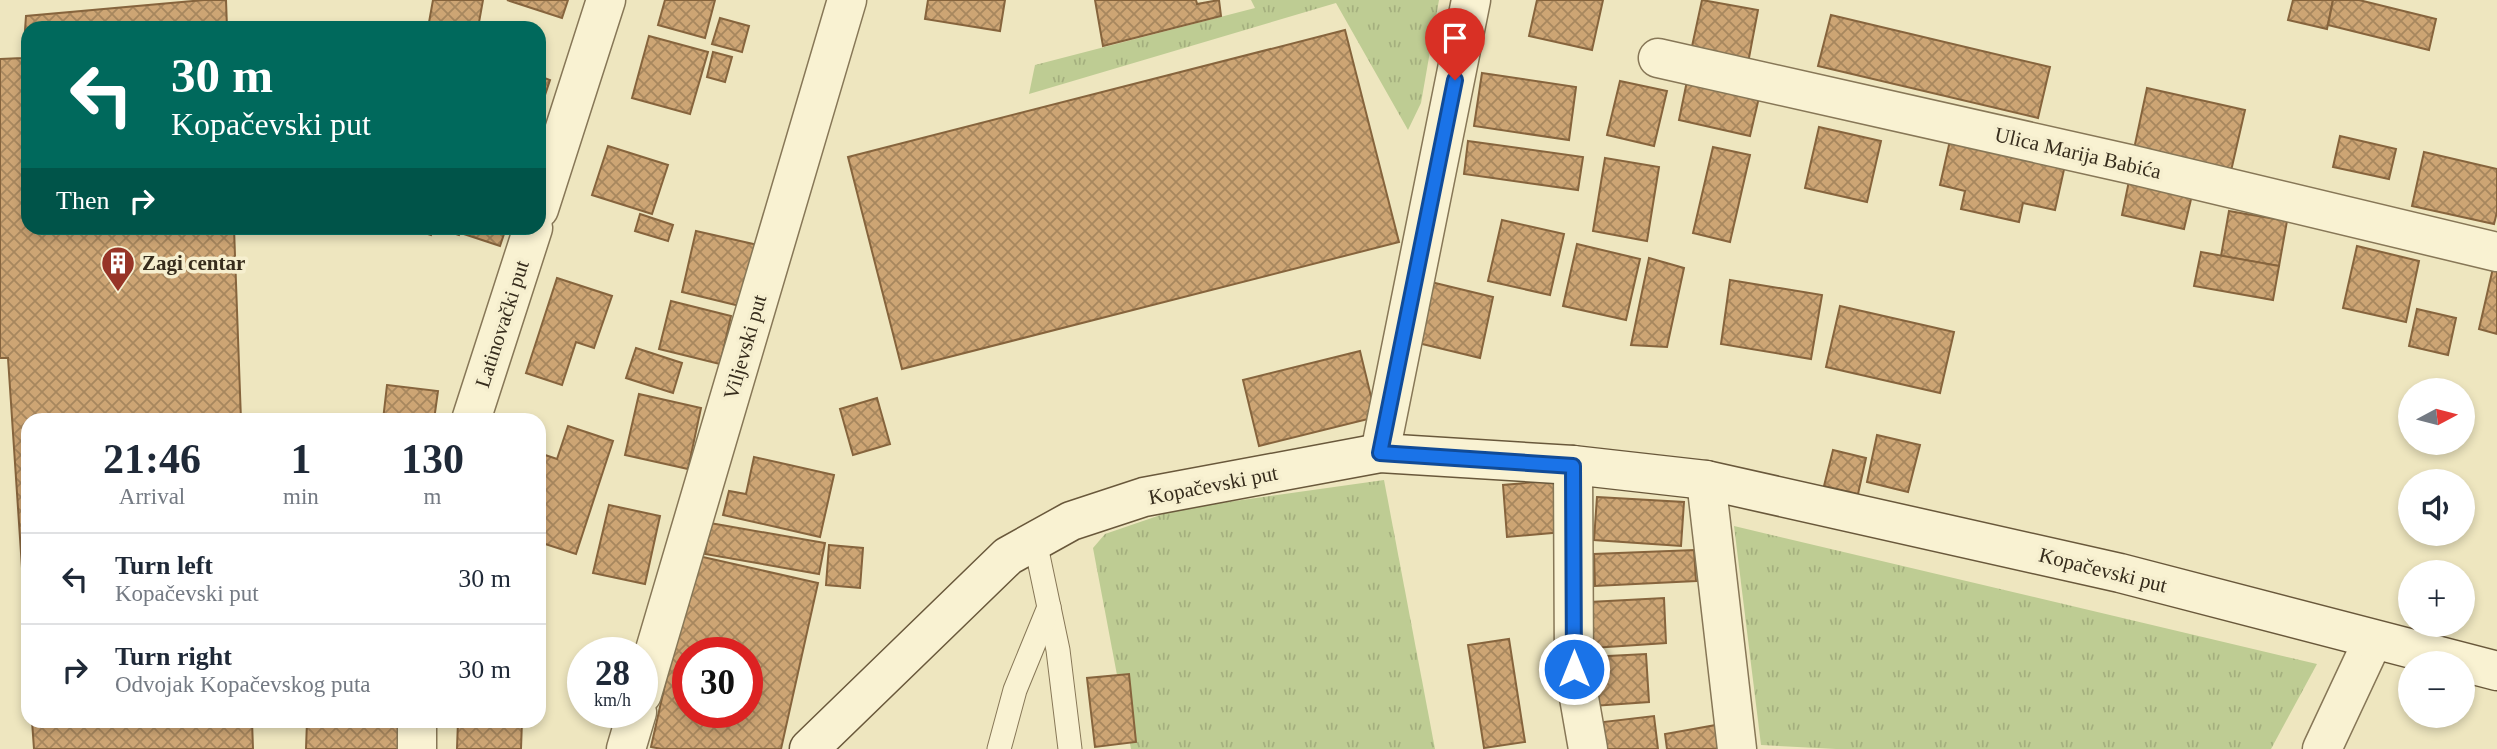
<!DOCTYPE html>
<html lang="en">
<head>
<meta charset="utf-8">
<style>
  :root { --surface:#fff; --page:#f2f2f3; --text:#1f2937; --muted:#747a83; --line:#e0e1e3 }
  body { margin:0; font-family:Georgia,serif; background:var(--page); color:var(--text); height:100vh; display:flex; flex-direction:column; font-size:26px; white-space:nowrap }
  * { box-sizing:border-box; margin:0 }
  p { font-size:23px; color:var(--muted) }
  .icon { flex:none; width:38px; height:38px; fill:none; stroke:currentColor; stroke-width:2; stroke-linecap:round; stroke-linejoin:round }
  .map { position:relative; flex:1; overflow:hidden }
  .details { position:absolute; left:21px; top:413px; width:525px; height:315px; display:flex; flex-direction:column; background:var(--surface); border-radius:21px; box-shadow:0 4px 10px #0003 }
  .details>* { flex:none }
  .banner { position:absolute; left:21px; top:21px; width:525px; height:214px; border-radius:21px; box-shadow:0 4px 10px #0003; background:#00695c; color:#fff; overflow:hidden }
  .needle { width:46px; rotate:83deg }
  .controls { position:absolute; left:2398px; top:378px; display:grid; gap:14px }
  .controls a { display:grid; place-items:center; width:77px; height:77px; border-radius:50%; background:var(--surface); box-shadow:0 4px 10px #0003; font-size:35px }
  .speed { position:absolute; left:567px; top:637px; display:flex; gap:14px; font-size:35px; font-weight:700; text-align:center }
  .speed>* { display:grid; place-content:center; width:91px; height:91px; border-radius:50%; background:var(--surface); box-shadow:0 4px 10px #0003; line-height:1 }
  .speed small { font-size:18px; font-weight:400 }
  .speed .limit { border:10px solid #d22; background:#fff; color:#111 }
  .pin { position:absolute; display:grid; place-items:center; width:60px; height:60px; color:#fff; margin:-72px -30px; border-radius:50% 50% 50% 0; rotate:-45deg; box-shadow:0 0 7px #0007 }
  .pin .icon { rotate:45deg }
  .me { position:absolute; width:77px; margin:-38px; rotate:0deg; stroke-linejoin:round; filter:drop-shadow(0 0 5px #0008) }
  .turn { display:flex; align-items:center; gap:24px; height:147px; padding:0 35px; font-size:32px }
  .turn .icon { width:91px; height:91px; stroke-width:2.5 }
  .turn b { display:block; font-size:49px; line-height:60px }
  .then { display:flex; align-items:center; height:66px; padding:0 35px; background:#0003; gap:14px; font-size:26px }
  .eta { display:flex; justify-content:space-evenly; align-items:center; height:119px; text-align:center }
  .eta b { font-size:42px; font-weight:700; line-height:49px }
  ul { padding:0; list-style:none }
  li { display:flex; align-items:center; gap:21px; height:91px; padding:0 35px; border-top:2px solid var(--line) }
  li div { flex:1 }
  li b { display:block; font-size:26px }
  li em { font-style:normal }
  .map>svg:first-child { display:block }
</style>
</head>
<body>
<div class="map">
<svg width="2497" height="749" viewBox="0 0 2497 749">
  <defs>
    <pattern id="grass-tufts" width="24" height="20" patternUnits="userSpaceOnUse" patternTransform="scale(1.75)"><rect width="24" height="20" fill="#becc93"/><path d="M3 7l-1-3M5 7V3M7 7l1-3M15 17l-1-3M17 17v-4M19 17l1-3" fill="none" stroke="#a4af7e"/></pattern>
    <pattern id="building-cross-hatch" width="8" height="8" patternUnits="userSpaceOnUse" patternTransform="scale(1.75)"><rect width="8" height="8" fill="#cda574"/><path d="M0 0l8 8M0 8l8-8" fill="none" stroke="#a7875e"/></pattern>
  </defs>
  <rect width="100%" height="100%" fill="#eee6bf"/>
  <g fill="url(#grass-tufts)">
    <path d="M1251,0H1439L1421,103L1408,130L1336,3L1029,94L1035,65L1255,8Z"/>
    <path d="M1384,480L1435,749H1131L1093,548L1105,534L1178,509Z"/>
    <path d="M1734,526L2317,664L2271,749H1836L1761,745Z"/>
  </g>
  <g fill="url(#building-cross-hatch)" stroke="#86643d" stroke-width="2" fill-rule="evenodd">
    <path d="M204,0H226L227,28H28V228H234L241,420H28V658L8,358H0V59L23,58L26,16Z"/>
    <path d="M433,0H483L478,28H428Z"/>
    <path d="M507,0H568L562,18Z"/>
    <path d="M665,0H715L705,38L658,25Z"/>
    <path d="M928,0H1005L1000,31L925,19Z"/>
    <path d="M1095,0H1196L1197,4L1219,0L1221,16L1103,46Z"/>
    <path d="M1537,0H1603L1592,50L1529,36Z"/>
    <path d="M1702,0L1758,10L1748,63L1691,51Z"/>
    <path d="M2293,0H2333L2327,29L2288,20Z"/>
    <path d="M2333,0H2359L2436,19L2429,50L2328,25Z"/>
    <path d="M1831,15L2050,67L2038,118L1818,66Z"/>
    <path d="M720,18L749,26L742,52L712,44Z"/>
    <path d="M1345,30L1399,242L902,369L848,157Z"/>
    <path d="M649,36L708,52L690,114L632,98Z"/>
    <path d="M713,52L732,57L725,82L707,77Z"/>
    <path d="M1482,73L1576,87L1569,140L1474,126Z"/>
    <path d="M539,76L550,80L539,113Z"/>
    <path d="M1688,76L1760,93L1750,136L1679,120Z"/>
    <path d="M1620,81L1667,91L1654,146L1607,135Z"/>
    <path d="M2147,88L2245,110L2231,171L2134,149Z"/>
    <path d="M1819,127L1881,141L1867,202L1805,188Z"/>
    <path d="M1951,136L2065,165L2055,210L2023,203L2019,222L1961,209L1965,191L1940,185Z"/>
    <path d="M2340,136L2396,149L2389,179L2333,167Z"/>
    <path d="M1468,141L1583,157L1578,190L1464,174Z"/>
    <path d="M608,146L668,165L652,214L592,195Z"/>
    <path d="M1713,147L1750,155L1730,242L1693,233Z"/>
    <path d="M2424,152L2497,169V212L2494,224L2412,206Z"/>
    <path d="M1605,158L1659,167L1647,241L1593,231Z"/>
    <path d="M2129,181L2192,195L2184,229L2122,215Z"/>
    <path d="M2229,211L2287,221L2279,266L2221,256Z"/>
    <path d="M640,214L673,225L668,241L635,231Z"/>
    <path d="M1502,220L1564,234L1550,295L1488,281Z"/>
    <path d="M408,228H433L431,235Z"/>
    <path d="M437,228H462L459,235Z"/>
    <path d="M466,228H506L500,246L464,234Z"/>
    <path d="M696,231L758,245L744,307L682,292Z"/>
    <path d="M1577,244L1640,259L1626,320L1563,306Z"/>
    <path d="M2357,246L2419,261L2406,322L2343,308Z"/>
    <path d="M2201,252L2279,266L2273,300L2194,286Z"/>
    <path d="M1649,258L1684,268L1667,347L1631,345Z"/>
    <path d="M2493,268L2497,269V334L2479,329Z"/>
    <path d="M557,278L612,296L594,348L576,342L562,385L526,373Z"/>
    <path d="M1730,280L1822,295L1811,359L1721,344Z"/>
    <path d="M1431,282L1493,297L1480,358L1418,343Z"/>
    <path d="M671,301L731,316L720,364L659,349Z"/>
    <path d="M1840,306L1954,332L1940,393L1826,367Z"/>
    <path d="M2417,309L2456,318L2448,355L2409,346Z"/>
    <path d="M636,348L682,363L673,393L626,378Z"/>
    <path d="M1360,351L1376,417L1259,446L1243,380Z"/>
    <path d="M387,385L438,391L434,420H383Z"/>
    <path d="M639,394L701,408L688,469L625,455Z"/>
    <path d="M877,398L890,444L853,455L840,409Z"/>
    <path d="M568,426L613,441L576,554L539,542V453L557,459Z"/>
    <path d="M1877,435L1920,445L1908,492L1867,482Z"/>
    <path d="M1833,450L1866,458L1858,494L1824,486Z"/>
    <path d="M754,457L834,475L820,537L723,515L729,491L746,494Z"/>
    <path d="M1558,480L1563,532L1507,537L1503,485Z"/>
    <path d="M1597,497L1684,502L1681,546L1594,540Z"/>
    <path d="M609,505L660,516L645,584L593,573Z"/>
    <path d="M710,523L825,543L819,574L705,554Z"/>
    <path d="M829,545L863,548L860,588L826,585Z"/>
    <path d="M1694,550L1696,581L1595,586L1594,554Z"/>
    <path d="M694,555L818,583L781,749H662L651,747ZM688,653H747V712H688Z"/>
    <path d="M1664,598L1666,643L1593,648L1590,602Z"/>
    <path d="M1509,639L1525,742L1484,748L1468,645Z"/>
    <path d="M1646,654L1649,702L1593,706L1589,657Z"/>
    <path d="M1129,674L1136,742L1095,747L1087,678Z"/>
    <path d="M1654,716L1658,749H1607L1603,722Z"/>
    <path d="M32,721H252L253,749H34Z"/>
    <path d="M307,721H404V749H306Z"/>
    <path d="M458,721H522L521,749H457Z"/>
    <path d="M1716,725L1721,749H1667L1665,734Z"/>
  </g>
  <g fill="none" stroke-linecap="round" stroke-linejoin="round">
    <g stroke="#877757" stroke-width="25">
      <g id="lane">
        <path d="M1035,541L1058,650L1070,749"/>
        <path d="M999,749L1015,690L1049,607"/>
      </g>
    </g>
    <g stroke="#877757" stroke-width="41">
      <g id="street">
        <path d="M1658,58L2129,164L2497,252"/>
        <path d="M539,209L606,0"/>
        <path d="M471,420L533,228"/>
        <path d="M1380,453L1471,0"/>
        <path d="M1573,465L1574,669L1588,749"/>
        <path d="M1706,480L1737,749"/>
        <path d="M642,694L847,0"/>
        <path d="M417,749V721"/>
        <path d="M626,749L637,712"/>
        <path d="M2322,749L2373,640"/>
      </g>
    </g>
    <g stroke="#69583b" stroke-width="41">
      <path id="secondary" d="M809,749L1008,556L1071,521L1144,497L1380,453L1573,465L1706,480L2120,573L2497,671"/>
    </g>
    <use href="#lane" stroke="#f9f2d2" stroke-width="23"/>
    <use href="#street" stroke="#f9f2d2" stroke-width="38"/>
    <use href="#secondary" stroke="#f9f2d2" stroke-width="38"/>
  </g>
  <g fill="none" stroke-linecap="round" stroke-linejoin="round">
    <g stroke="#114b97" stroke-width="18">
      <path id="route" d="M1455,80L1380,453L1573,466L1574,669"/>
    </g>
    <use href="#route" stroke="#1a73e8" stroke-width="12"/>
  </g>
  <defs>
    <g id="building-pin" transform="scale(1.75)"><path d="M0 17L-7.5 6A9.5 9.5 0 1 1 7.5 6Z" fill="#973427" stroke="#f6efcf"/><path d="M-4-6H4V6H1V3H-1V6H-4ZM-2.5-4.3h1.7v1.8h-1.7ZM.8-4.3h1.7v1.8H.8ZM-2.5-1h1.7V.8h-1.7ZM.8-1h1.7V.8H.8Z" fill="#fff"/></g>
  </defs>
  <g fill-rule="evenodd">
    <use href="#building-pin" x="118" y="263"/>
  </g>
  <g text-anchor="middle" stroke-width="7" stroke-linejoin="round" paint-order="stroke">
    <g font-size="21" fill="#362c1c" stroke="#f6efcf">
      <text transform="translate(2078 153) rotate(13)" y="7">Ulica Marija Babića</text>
      <text transform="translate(502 324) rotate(-72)" y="7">Latinovački put</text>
      <text transform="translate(745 347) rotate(-74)" y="7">Viljevski put</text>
      <text transform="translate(1213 485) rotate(-11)" y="7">Kopačevski put</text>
      <text transform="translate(2103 570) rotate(14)" y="7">Kopačevski put</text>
    </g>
    <g font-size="21" font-weight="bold" fill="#362c1c" stroke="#f6efcf" text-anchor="start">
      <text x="142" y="270">Zagi centar</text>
    </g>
  </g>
</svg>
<div class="controls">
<a><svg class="needle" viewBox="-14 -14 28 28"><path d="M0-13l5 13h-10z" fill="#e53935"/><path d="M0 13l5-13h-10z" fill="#747a83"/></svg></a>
<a><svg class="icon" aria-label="sound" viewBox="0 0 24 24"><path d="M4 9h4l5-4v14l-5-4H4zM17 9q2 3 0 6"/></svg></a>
<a>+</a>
<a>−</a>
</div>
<div class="speed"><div>28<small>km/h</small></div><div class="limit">30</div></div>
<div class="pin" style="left:1455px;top:80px;background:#d93025"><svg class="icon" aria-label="arrive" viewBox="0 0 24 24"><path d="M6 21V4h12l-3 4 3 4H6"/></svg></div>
<svg class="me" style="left:1574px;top:669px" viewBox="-20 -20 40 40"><circle r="17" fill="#1a73e8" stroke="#fff" stroke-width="3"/><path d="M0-11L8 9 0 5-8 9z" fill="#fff"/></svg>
<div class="banner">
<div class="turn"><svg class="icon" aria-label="left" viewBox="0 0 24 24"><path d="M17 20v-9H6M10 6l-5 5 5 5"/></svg><div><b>30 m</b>Kopačevski put</div></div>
<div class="then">Then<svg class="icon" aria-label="right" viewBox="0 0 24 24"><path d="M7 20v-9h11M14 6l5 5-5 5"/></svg></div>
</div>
<section class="details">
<div class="eta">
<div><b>21:46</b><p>Arrival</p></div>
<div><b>1</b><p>min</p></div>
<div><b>130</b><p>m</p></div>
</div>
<ul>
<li><svg class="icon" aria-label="left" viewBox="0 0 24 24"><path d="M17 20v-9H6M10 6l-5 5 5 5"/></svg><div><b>Turn left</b><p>Kopačevski put</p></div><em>30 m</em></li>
<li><svg class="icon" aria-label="right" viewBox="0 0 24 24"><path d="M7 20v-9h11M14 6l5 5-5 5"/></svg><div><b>Turn right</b><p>Odvojak Kopačevskog puta</p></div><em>30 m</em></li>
</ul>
</section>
</div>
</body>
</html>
